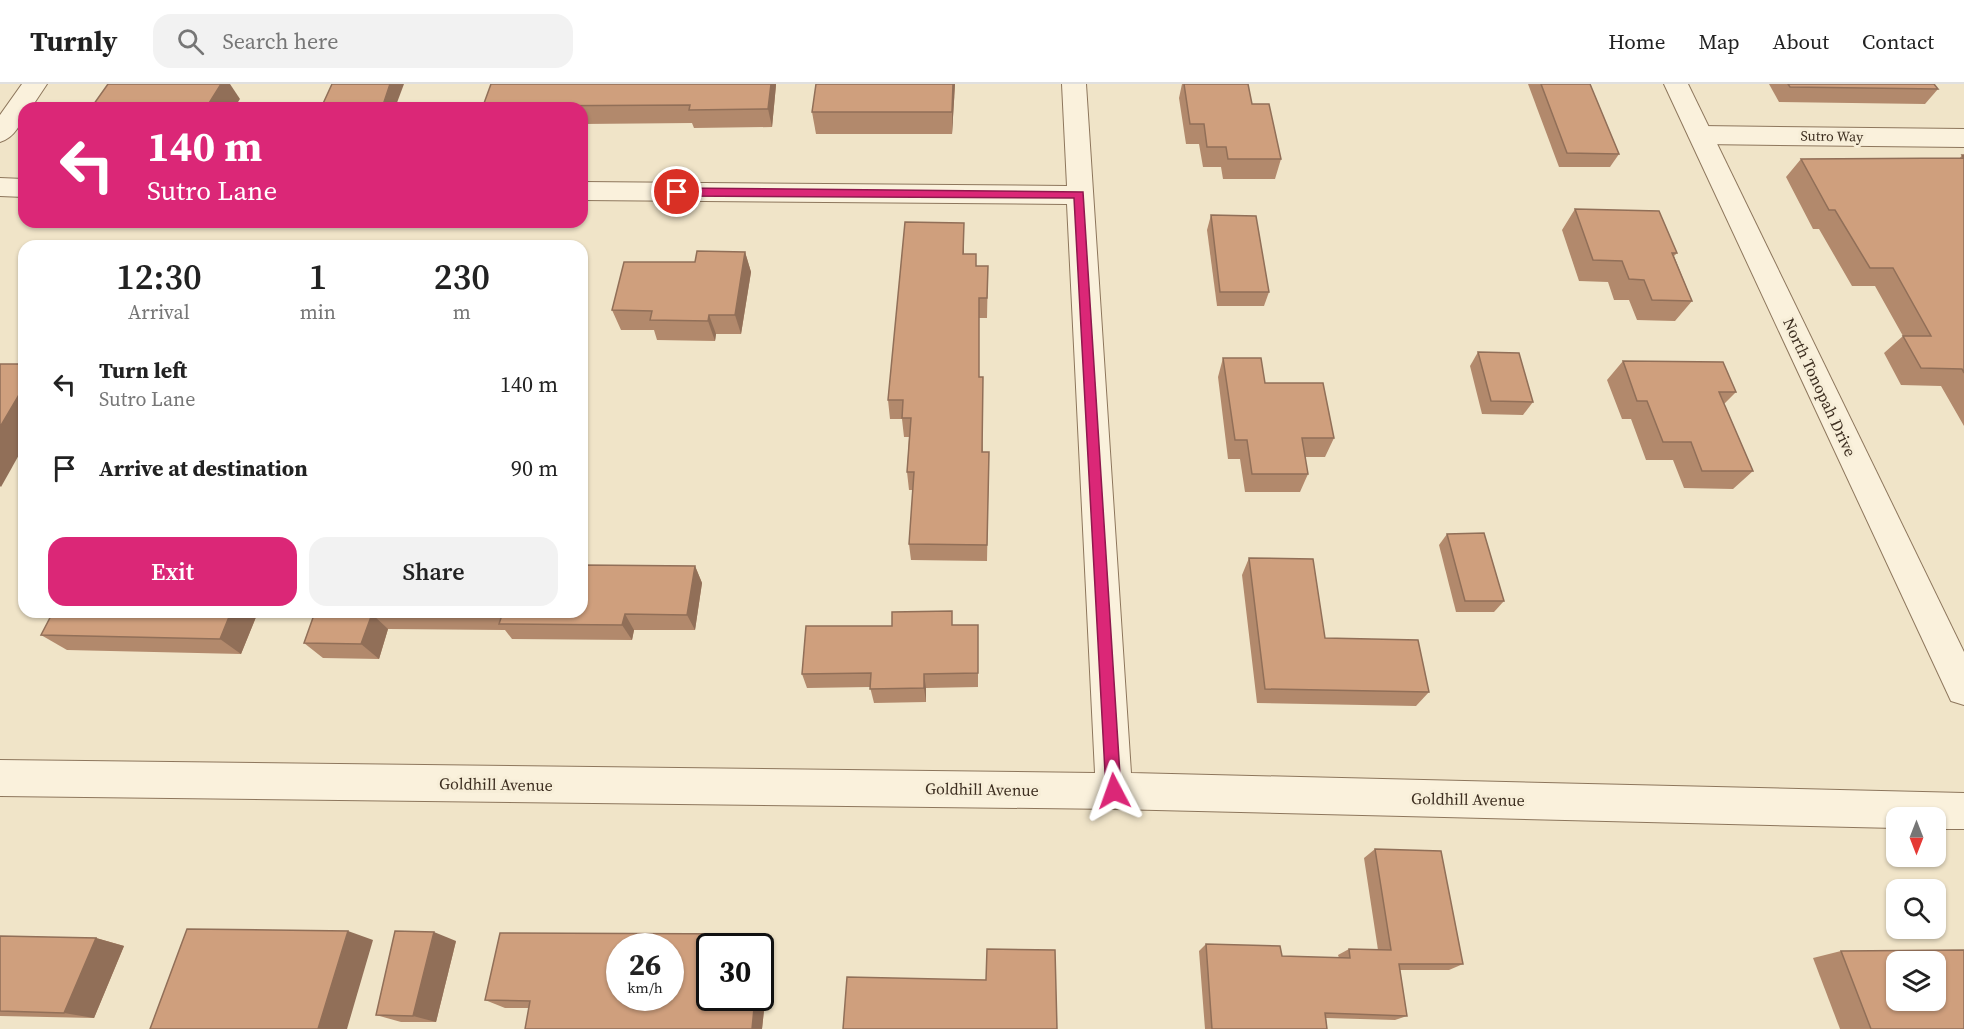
<!DOCTYPE html>
<html lang="en">
<head>
<meta charset="utf-8">
<style>
  :root { --surface:#fff; --page:#f2f2f2; --text:#222; --muted:#767676; --line:#e0e0e0; --accent:#db2777 }
  body { margin:0; font-family:"Source Serif 4",serif; background:var(--page); color:var(--text); height:100vh; display:flex; flex-direction:column; font-size:22px; white-space:nowrap }
  * { box-sizing:border-box; margin:0 }
  p { font-size:20px; color:var(--muted) }
  .icon { flex:none; width:33px; height:33px; fill:none; stroke:currentColor; stroke-width:2; stroke-linecap:round; stroke-linejoin:round }
  .map { position:relative; flex:1; overflow:hidden }
  .drawer { position:absolute; left:18px; top:156px; width:570px; height:378px; display:flex; flex-direction:column; background:var(--surface); border-radius:18px; box-shadow:0 2px 4px #0004 }
  .drawer>* { flex:none }
  .banner { position:absolute; left:18px; top:18px; width:570px; height:126px; border-radius:18px; box-shadow:0 2px 4px #0004; background:#db2777; color:#fff; overflow:hidden }
  .needle { width:39px; rotate:180deg }
  .fabs { position:absolute; left:1886px; top:723px; display:grid; gap:12px }
  .fabs a { display:grid; place-items:center; width:60px; height:60px; border-radius:12px; background:var(--surface); box-shadow:0 2px 4px #0004; font-size:30px }
  .speed { position:absolute; left:606px; top:849px; display:flex; gap:12px; font-size:30px; font-weight:700; text-align:center }
  .speed>* { display:grid; place-content:center; width:78px; height:78px; border-radius:50%; background:var(--surface); box-shadow:0 2px 4px #0004; line-height:1 }
  .speed small { font-size:15px; font-weight:400 }
  .speed .limit { border:3px solid #111; border-radius:9px; background:#fff; color:#111 }
  .pin { position:absolute; display:grid; place-items:center; width:51px; height:51px; color:#fff; margin:-26px; border:3px solid #fff; border-radius:50%; box-shadow:0 2px 6px #0007 }
  .me { position:absolute; width:66px; margin:-33px; rotate:356deg; stroke-linejoin:round; filter:drop-shadow(0 0 4px #0008) }
  .turn { display:flex; align-items:center; gap:21px; height:126px; padding:0 30px; font-size:27px }
  .turn .icon { width:78px; height:78px; stroke-width:2.5 }
  .turn b { display:block; font-size:42px; line-height:51px }
  .eta { display:flex; justify-content:space-evenly; align-items:center; height:102px; text-align:center }
  .eta b { font-size:36px; font-weight:600; line-height:42px }
  .cta { display:flex; gap:12px; margin-top:auto; padding:12px 30px }
  .cta a { flex:1; height:69px; border-radius:18px; background:var(--accent); color:#fff; font-size:24px; font-weight:600; line-height:69px; text-align:center }
  .cta a+a { background:var(--page); color:var(--text) }
  ul { padding:0; list-style:none }
  li { display:flex; align-items:center; gap:18px; height:84px; padding:0 30px }
  li div { flex:1 }
  li b { display:block; font-size:22px }
  li em { font-style:normal }
  header { display:flex; align-items:center; gap:36px; box-sizing:border-box; height:84px; padding:0 30px; background:var(--surface); border-bottom:2px solid var(--line) }
  header strong { font-size:28px }
  nav { display:flex; gap:33px; margin-inline-start:auto; font-size:21px }
  .search { width:420px; height:54px; background:var(--page); display:flex; align-items:center; gap:15px; box-sizing:border-box; padding:0 21px; border-radius:18px; color:var(--muted); font-size:22px }
  .map>svg:first-child { display:block }
</style>
</head>
<body>
<header>
<strong>Turnly</strong>
<div class="search"><svg class="icon" aria-label="search" viewBox="0 0 24 24"><circle cx="10" cy="10" r="6"/><path d="M15 15l6 6"/></svg>Search here</div>
<nav><a>Home</a><a>Map</a><a>About</a><a>Contact</a></nav>
</header>
<div class="map">
<svg width="1964" height="945" viewBox="0 0 1964 945">
  <rect width="100%" height="100%" fill="#f0e4c8"/>
  <g fill="none" stroke-linecap="round" stroke-linejoin="round">
    <g stroke="#8d765c" stroke-width="2">
      <g id="minor">
        <path d="M22,0H47L31,24H24C24,38 14,54 0,58V31Z"/>
        <path d="M1062,0H1086L1131,689L1964,709V745H1935V734H1896V744L1114,725L0,712V676L1095,689L1067,120L582,116V98L1067,102Z"/>
        <path d="M1701,42L1964,45V63L1701,60L1692,57L1688,51L1692,45Z"/>
        <path d="M0,94L24,95V113L0,112Z"/>
      </g>
    </g>
    <g stroke="#8d765c" stroke-width="2">
      <path id="tertiary" d="M1664,0H1688L1964,568V621L1951,617Z"/>
    </g>
    <use href="#minor" fill="#faf1dc" fill-rule="evenodd"/>
    <use href="#tertiary" fill="#faf1dc" fill-rule="evenodd"/>
  </g>
  <g fill="#b2896c">
    <path d="M877,0H955L952,50H816L812,28Z"/>
    <path d="M1182,0H1248L1252,20L1281,75L1275,95H1223L1221,83H1203L1199,60H1186L1179,14Z"/>
    <path d="M1528,0H1590L1619,70L1610,83H1559Z"/>
    <path d="M1769,0H1934L1938,5L1925,20L1779,18Z"/>
    <path d="M776,1L772,43L694,44L692,39L582,40V24H484L483,22Z"/>
    <path d="M1962,71H1964V342L1941,302L1901,301L1884,269L1903,252L1875,202H1852L1819,145H1813L1786,93L1801,75L1960,74Z"/>
    <path d="M1575,125L1677,169L1674,172L1692,217L1675,237L1637,236L1629,216H1614L1608,198L1579,197L1562,146Z"/>
    <path d="M1211,131L1269,208L1264,222H1217L1207,146Z"/>
    <path d="M964,159V170L977,182H988L987,234H979V293L983,368H989L987,477L911,476L909,460L913,406H909L907,388L909,353H904L902,335H890L888,316Z"/>
    <path d="M745,168L751,188L741,250H716L715,257L657,256L654,246H621L612,226Z"/>
    <path d="M1478,268L1533,318L1523,331L1482,330L1470,282Z"/>
    <path d="M1223,274L1265,299L1334,354L1325,373H1305L1308,390L1300,408H1245L1240,375H1228L1218,293Z"/>
    <path d="M1623,277L1736,308L1724,320L1753,387L1733,405L1684,404L1673,376H1646L1631,335H1622L1607,296Z"/>
    <path d="M1447,450L1504,517L1494,528H1456L1439,461Z"/>
    <path d="M1249,474L1325,554L1429,608L1416,622L1257,619L1242,491Z"/>
    <path d="M588,481L695,482L702,499L695,546H634L632,556L512,555L505,546L388,545L379,575L323,574L304,559L315,528Z"/>
    <path d="M258,528L241,570L67,566L41,551Z"/>
    <path d="M953,541H978V603L926,604V618L874,619L870,603L807,604L802,590Z"/>
    <path d="M1375,765L1463,880L1449,886H1400L1407,932L1395,936L1326,934L1327,945H1205L1199,867L1206,860L1282,872L1339,874L1338,871L1349,865L1378,866L1364,774Z"/>
    <path d="M748,850L757,860L710,862L760,914V902L766,907L762,945H525L529,924H505L485,916Z"/>
    <path d="M0,852L96,854L124,862L94,934L0,932Z"/>
    <path d="M456,857L436,938H401L376,931Z"/>
    <path d="M1841,867L1964,945H1840L1813,874Z"/>
  </g>
  <g fill="#916f58">
    <path d="M221,0H230L240,15L234,24H206Z"/>
    <path d="M390,0H404L395,24H382Z"/>
    <path d="M771,0H776V1L772,43L768,25Z"/>
    <path d="M953,0H955L952,50V28Z"/>
    <path d="M964,139V159L963,191V170Z"/>
    <path d="M745,168L751,188L741,250L735,231Z"/>
    <path d="M709,231L716,250L715,257L708,237Z"/>
    <path d="M20,309L24,313V362L1,403L0,402V343Z"/>
    <path d="M582,472L591,485L582,489Z"/>
    <path d="M695,482L702,499L695,546L687,531Z"/>
    <path d="M231,528H258L241,570L220,555Z"/>
    <path d="M372,530L388,545L379,575L361,560Z"/>
    <path d="M625,530L634,546L632,556L622,541Z"/>
    <path d="M924,590L926,604V618L924,604Z"/>
    <path d="M348,847L373,856L347,945H318Z"/>
    <path d="M434,848L456,857L436,938L413,932Z"/>
    <path d="M748,850L757,860V862H746Z"/>
    <path d="M96,854L124,862L94,934L64,929Z"/>
    <path d="M760,902L766,907L762,945H752L755,914H760Z"/>
  </g>
  <g fill="#cf9f7d" stroke="#916f58" stroke-width="1.5" fill-rule="evenodd">
    <path d="M108,0H221L206,24H91Z"/>
    <path d="M332,0H390L382,24H321Z"/>
    <path d="M491,0H771L768,25L689,26L690,21L483,22Z"/>
    <path d="M816,0H953L952,28H812Z"/>
    <path d="M1184,0H1248L1252,20H1269L1281,75H1228L1226,63H1207L1204,40H1190Z"/>
    <path d="M1541,0H1590L1619,70L1567,69Z"/>
    <path d="M1788,0H1934L1938,5L1790,3Z"/>
    <path d="M1962,71H1964V289L1962,285L1921,284L1903,252H1931L1893,184H1870L1835,126H1829L1801,75L1964,74Z"/>
    <path d="M1575,125L1659,127L1677,169H1672L1692,217L1652,216L1644,196L1629,195L1622,177L1593,176Z"/>
    <path d="M1211,131L1256,132L1269,208H1220Z"/>
    <path d="M905,138L964,139L963,170H976V182H988L987,214H979V293H983L982,368H989L987,461L909,460L914,388H907L911,334H902L903,316H888Z"/>
    <path d="M697,167L745,168L735,231H709L708,237L650,236L652,227L612,226L624,178H695Z"/>
    <path d="M1478,268L1519,269L1533,318L1491,317Z"/>
    <path d="M1223,274H1261L1265,299H1323L1334,354H1302L1308,390H1252L1247,356H1235Z"/>
    <path d="M1623,277L1723,278L1736,308H1719L1753,387H1702L1691,358H1663L1647,317H1637Z"/>
    <path d="M0,280H24V309H20L0,343Z"/>
    <path d="M1484,449L1504,517H1465L1447,450Z"/>
    <path d="M1249,474L1313,475L1325,554L1418,556L1429,608L1265,605Z"/>
    <path d="M582,481L695,482L687,531L625,530L622,541L499,540L502,531L372,530L361,560L304,559L315,528H582Z"/>
    <path d="M952,527V541H978V589L924,590V604L870,605L871,589L802,590L806,542H892V528Z"/>
    <path d="M53,528H231L220,555L41,551Z"/>
    <path d="M1375,765L1441,767L1463,880H1399L1407,932L1325,929L1327,945H1212L1206,860L1280,862L1282,872L1350,874L1349,865L1391,866Z"/>
    <path d="M187,845L348,847L318,945H150Z"/>
    <path d="M395,847L434,848L413,932L376,931Z"/>
    <path d="M500,849L748,850L746,862H710V914H755L752,945H525L530,917L485,916ZM620,862H670V914H620Z"/>
    <path d="M0,852L96,854L64,929L0,927Z"/>
    <path d="M987,865L1055,866L1057,945H843L847,893L986,896Z"/>
    <path d="M1964,866V945H1871L1841,867ZM1896,878H1935V916H1896Z"/>
  </g>
  <path fill="#db2777" stroke="#8e194d" stroke-width="1.5" d="M677,104L1083,108L1121,707L1119,712L1114,715L1108,712L1106,707L1074,114L677,112L671,108Z"/>
  <g text-anchor="middle" stroke-width="6" stroke-linejoin="round" paint-order="stroke">
    <g font-size="14" fill="#3d2e20" stroke="#f7eed8">
      <text transform="translate(1832 52) rotate(1)" y="5">Sutro Way</text>
    </g>
    <g font-size="16" fill="#3d2e20" stroke="#f7eed8">
      <text transform="translate(1820 303) rotate(65)" y="6">North Tonopah Drive</text>
      <text transform="translate(496 700) rotate(1)" y="6">Goldhill Avenue</text>
      <text transform="translate(982 705) rotate(1)" y="6">Goldhill Avenue</text>
      <text transform="translate(1468 715) rotate(1)" y="6">Goldhill Avenue</text>
    </g>
  </g>
</svg>
<div class="fabs">
<a><svg class="needle" viewBox="-14 -14 28 28"><path d="M0-13l5 13h-10z" fill="#e53935"/><path d="M0 13l5-13h-10z" fill="#767676"/></svg></a>
<a><svg class="icon" aria-label="search" viewBox="0 0 24 24"><circle cx="10" cy="10" r="6"/><path d="M15 15l6 6"/></svg></a>
<a><svg class="icon" aria-label="layers" viewBox="0 0 24 24"><path d="M12 4l9 5-9 5-9-5zM3 14l9 5 9-5"/></svg></a>
</div>
<div class="speed"><div>26<small>km/h</small></div><div class="limit">30</div></div>
<div class="pin" style="left:677px;top:108px;background:#d93025"><svg class="icon" aria-label="arrive" viewBox="0 0 24 24"><path d="M6 21V4h12l-3 4 3 4H6"/></svg></div>
<svg class="me" style="left:1114px;top:707px" viewBox="-20 -20 40 40"><path d="M0-17L14 15 0 8-14 15z" fill="#db2777" stroke="#fff" stroke-width="4"/></svg>
<div class="banner">
<div class="turn"><svg class="icon" aria-label="left" viewBox="0 0 24 24"><path d="M17 20v-9H6M10 6l-5 5 5 5"/></svg><div><b>140 m</b>Sutro Lane</div></div>
</div>
<section class="drawer">
<div class="eta">
<div><b>12:30</b><p>Arrival</p></div>
<div><b>1</b><p>min</p></div>
<div><b>230</b><p>m</p></div>
</div>
<ul>
<li><svg class="icon" aria-label="left" viewBox="0 0 24 24"><path d="M17 20v-9H6M10 6l-5 5 5 5"/></svg><div><b>Turn left</b><p>Sutro Lane</p></div><em>140 m</em></li>
<li><svg class="icon" aria-label="arrive" viewBox="0 0 24 24"><path d="M6 21V4h12l-3 4 3 4H6"/></svg><div><b>Arrive at destination</b></div><em>90 m</em></li>
</ul>
<div class="cta"><a>Exit</a><a>Share</a></div>
</section>
</div>
</body>
</html>
